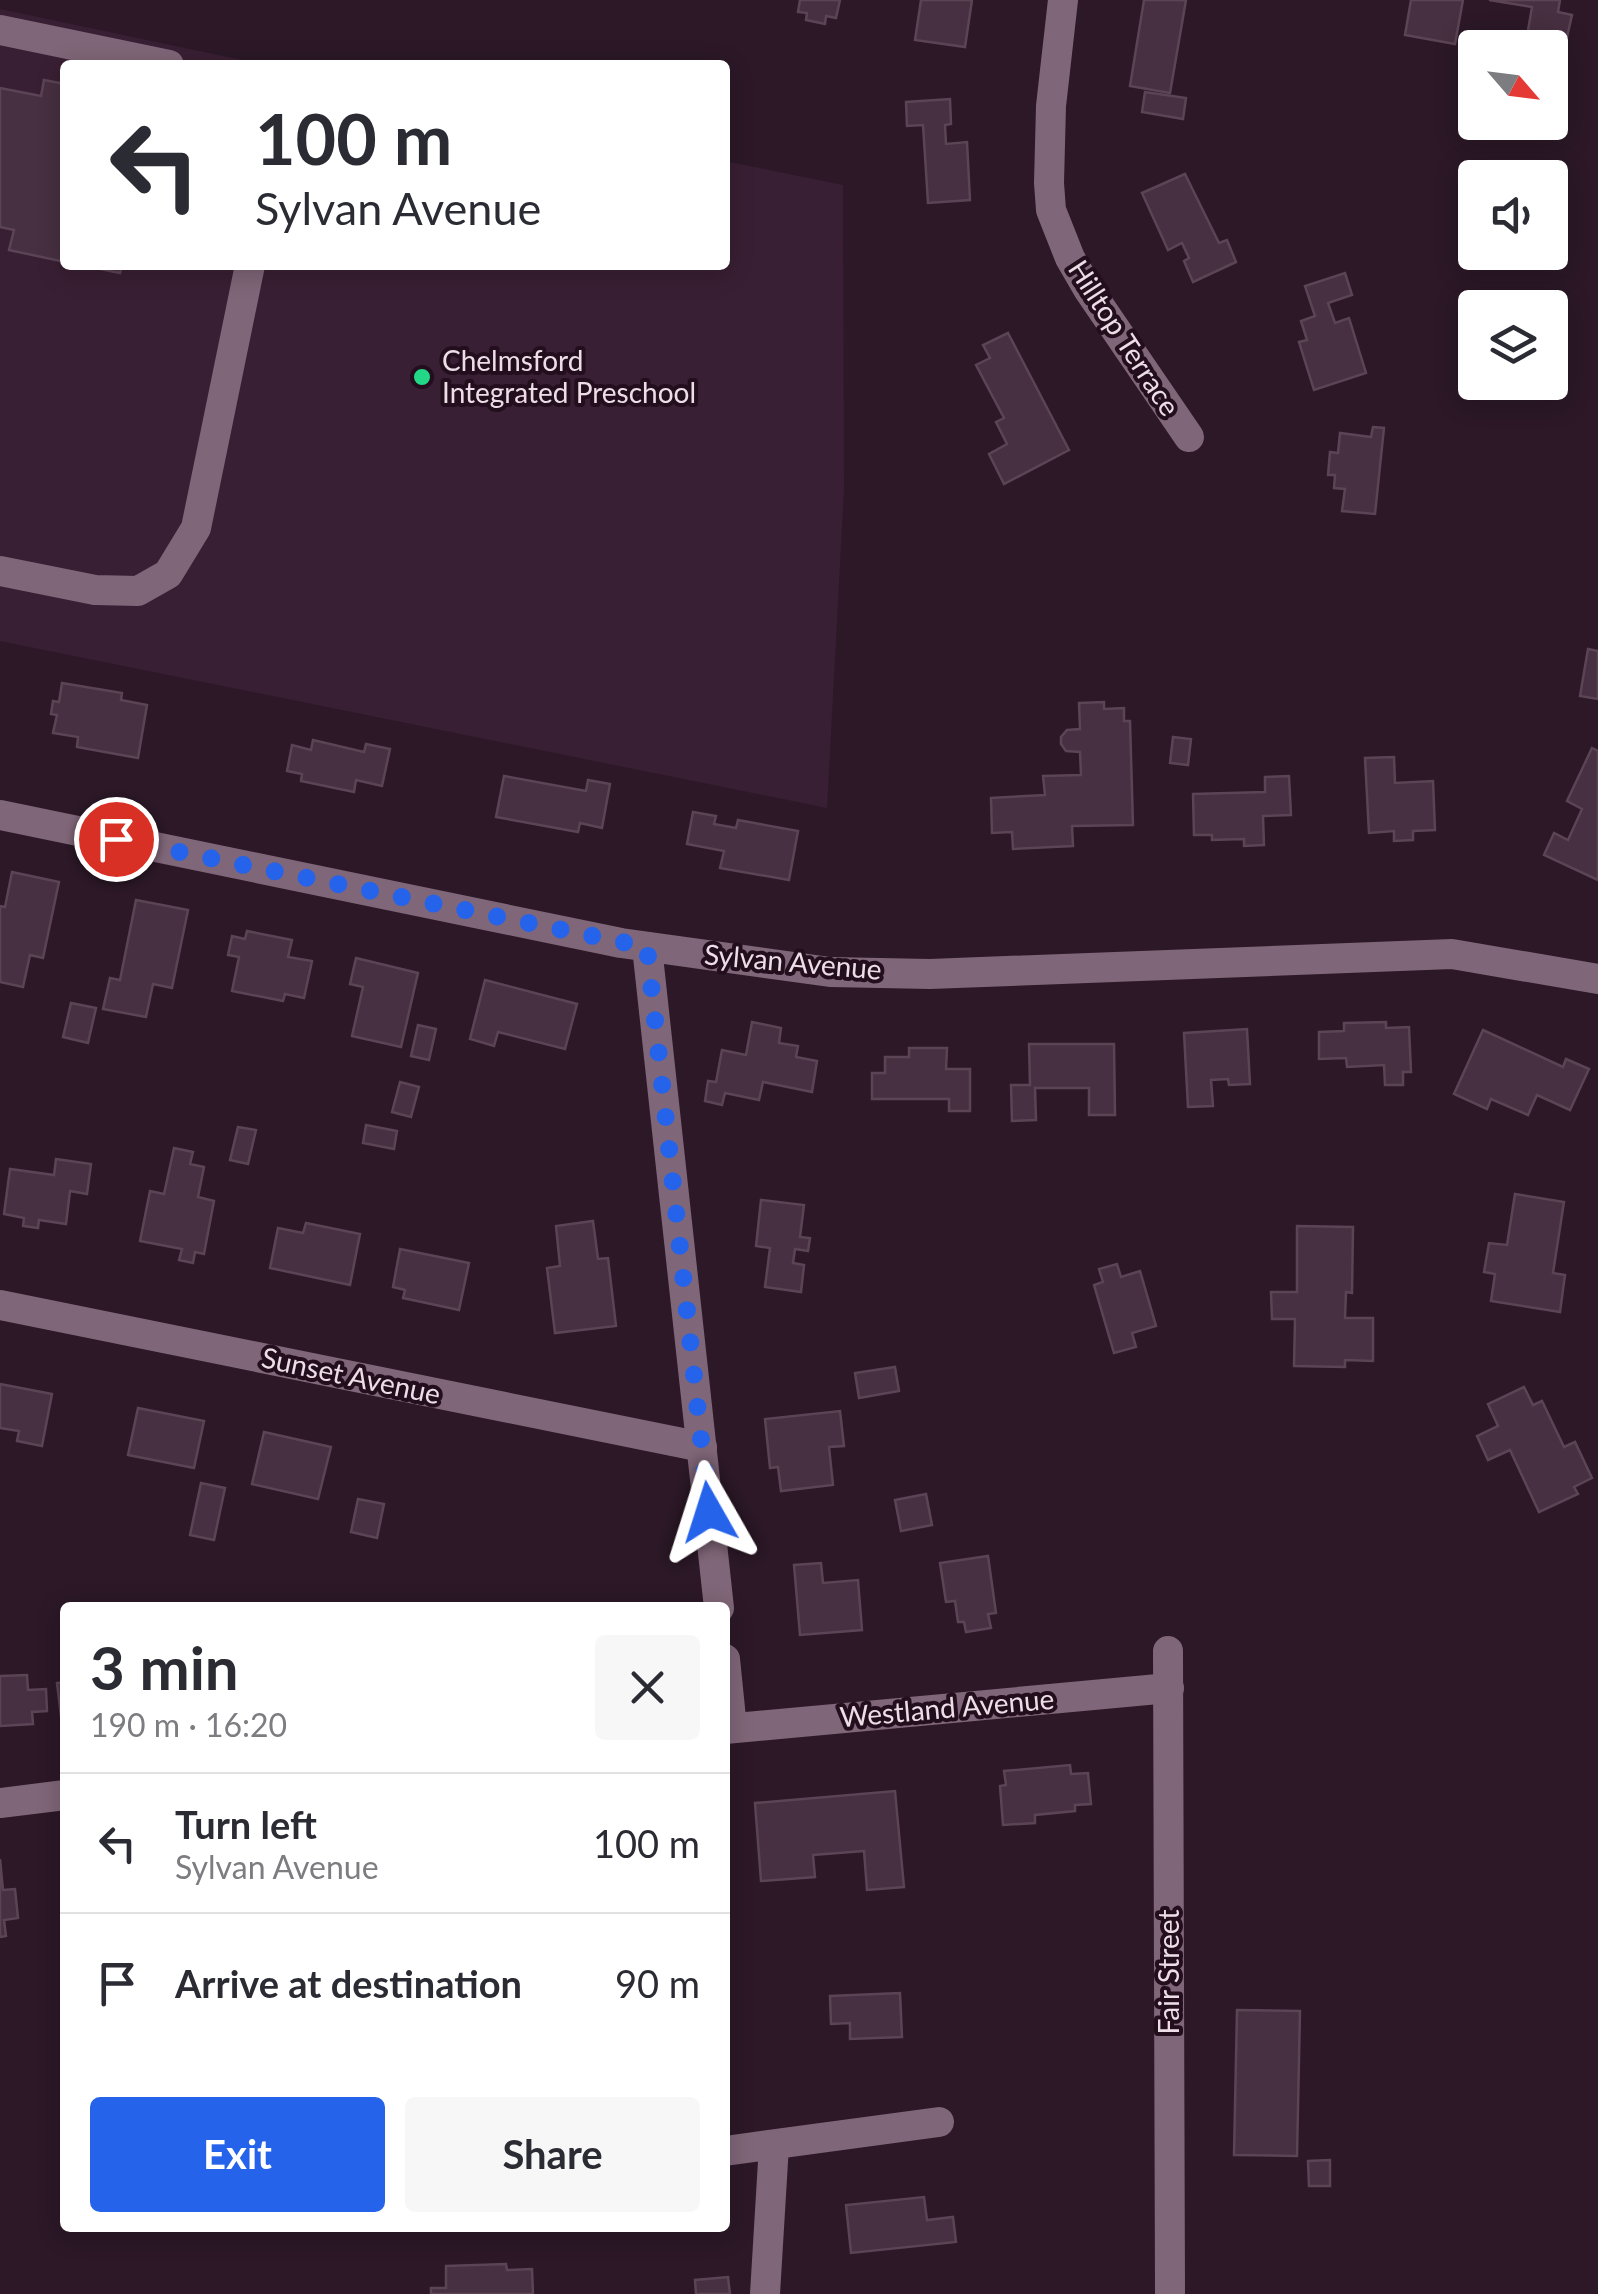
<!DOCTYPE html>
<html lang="en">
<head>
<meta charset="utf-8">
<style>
  :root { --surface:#fff; --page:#f7f7f7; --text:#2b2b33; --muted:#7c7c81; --line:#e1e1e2; --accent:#2563eb }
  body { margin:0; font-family:Lato,sans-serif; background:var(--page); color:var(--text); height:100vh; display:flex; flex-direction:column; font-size:38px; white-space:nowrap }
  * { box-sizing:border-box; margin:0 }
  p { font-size:32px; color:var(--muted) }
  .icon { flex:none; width:55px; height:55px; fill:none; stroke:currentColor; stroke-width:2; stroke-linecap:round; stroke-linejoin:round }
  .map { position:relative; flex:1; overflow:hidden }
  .side { position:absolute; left:60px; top:1602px; width:670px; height:630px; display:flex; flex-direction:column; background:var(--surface); border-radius:10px; box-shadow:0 5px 25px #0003 }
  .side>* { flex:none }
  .top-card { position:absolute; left:60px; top:60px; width:670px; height:210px; border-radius:10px; box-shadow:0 5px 25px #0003; background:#fff; color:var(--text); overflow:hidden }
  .needle { width:65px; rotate:118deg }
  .fabs { position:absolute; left:1458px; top:30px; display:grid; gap:20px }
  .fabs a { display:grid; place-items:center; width:110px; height:110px; border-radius:10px; background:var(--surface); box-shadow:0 5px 25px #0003; font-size:50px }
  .pin { position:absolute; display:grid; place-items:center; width:85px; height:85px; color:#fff; margin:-42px; border:5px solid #fff; border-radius:50%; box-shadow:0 2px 10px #0007 }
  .me { position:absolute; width:110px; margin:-55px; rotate:354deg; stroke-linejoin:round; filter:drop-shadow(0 0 8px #0008) }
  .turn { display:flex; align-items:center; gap:35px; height:210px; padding:0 30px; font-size:45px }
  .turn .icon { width:130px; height:130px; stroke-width:2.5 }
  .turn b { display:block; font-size:70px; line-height:85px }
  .round { display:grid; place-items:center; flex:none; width:105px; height:105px; border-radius:10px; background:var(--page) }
  .overview { display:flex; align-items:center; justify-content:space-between; height:170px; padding:0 30px }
  h1 { font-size:60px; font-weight:700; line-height:75px }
  .button { display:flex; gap:20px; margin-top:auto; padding:20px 30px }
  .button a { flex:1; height:115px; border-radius:10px; background:var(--accent); color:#fff; font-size:40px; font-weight:700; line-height:115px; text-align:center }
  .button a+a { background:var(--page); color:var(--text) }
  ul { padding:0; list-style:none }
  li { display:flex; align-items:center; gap:30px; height:140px; padding:0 30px; border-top:2px solid var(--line) }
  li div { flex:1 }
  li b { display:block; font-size:38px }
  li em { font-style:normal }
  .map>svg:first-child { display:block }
</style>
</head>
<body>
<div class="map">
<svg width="1598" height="2294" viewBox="0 0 1598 2294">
  <rect width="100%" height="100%" fill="#2c1827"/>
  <path fill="#391f33" d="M0,9L265,65H65V265H725V161L843,185L844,489L827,808L0,641Z"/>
  <g fill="#473041" stroke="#5b4455" stroke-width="2.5">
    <path d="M800,0H840L836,18L826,16L825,24L806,20L807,13L798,12Z"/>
    <path d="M921,0H972L965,47L915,40Z"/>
    <path d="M1144,0H1186L1170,93L1130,86Z"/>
    <path d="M1411,0H1463L1455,44L1405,35Z"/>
    <path d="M1489,0H1560L1558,12L1572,15L1567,37L1559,36L1555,56L1550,55V48H1525L1532,7Z"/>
    <path d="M44,80L65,84V262L9,250L14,230L0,227V88L41,96Z"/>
    <path d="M1145,92L1186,98L1183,119L1142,112Z"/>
    <path d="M950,99L951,124L945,125L946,144L967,142L970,200L928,203L923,125L907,126L906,102Z"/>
    <path d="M1185,174L1219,243L1227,240L1236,262L1193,282L1184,261L1189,258L1182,243L1168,250L1142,193Z"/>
    <path d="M81,265H122L120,273Z"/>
    <path d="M1345,273L1352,295L1328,303L1335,323L1349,318L1366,373L1314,390L1299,342L1307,340L1301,321L1315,316L1305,286Z"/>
    <path d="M1008,333L1069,450L1004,484L989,454L1007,444L996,422L1004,418L976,365L990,358L983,345Z"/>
    <path d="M1373,427L1384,428L1375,514L1342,511L1345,489L1334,488L1335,475H1328L1330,452L1338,453L1340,433L1371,437Z"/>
    <path d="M1588,649L1598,651V699L1580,696Z"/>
    <path d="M62,683L122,693L121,700L147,705L138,758L77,747L78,737L53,733L57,715L51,714L53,701L59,702Z"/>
    <path d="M1104,702V709L1124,708V721H1130L1133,825L1072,826L1073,846L1013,849L1012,832L992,833L991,798L1045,795L1043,776L1081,775L1080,752L1066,751L1061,744V737L1067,730L1080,729L1079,703Z"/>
    <path d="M1173,737L1191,739L1188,765L1170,763Z"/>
    <path d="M313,740L364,752L366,744L390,749L382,786L356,780L354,792L301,781L302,774L287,771L292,745L311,750Z"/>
    <path d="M1592,748L1598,751V880L1544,855L1554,833L1568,840L1582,809L1567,801Z"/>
    <path d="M1394,757L1395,783L1433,781L1435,830L1413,831V840L1394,841V831L1369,833L1365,758Z"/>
    <path d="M504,776L586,791L588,780L610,784L602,828L580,823L578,832L496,817Z"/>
    <path d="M1289,776L1291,815L1263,816L1264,845L1244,846V839L1212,840V835H1194L1193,794L1265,792V777Z"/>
    <path d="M693,812L716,816L714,824L736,828L738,820L798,831L789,880L720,868L724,851L687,844Z"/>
    <path d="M12,872L59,882L43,958L30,955L23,987L0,982V906L5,907Z"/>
    <path d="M136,900L188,910L172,988L153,984L146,1017L103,1009L110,978L120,980Z"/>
    <path d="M247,931L292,940L288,957L312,961L304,998L285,994L283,1001L232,991L239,957L228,955L232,936L245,939Z"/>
    <path d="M356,958L418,973L401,1047L352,1036L363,987L350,984Z"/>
    <path d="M485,980L577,1004L565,1049L498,1032L494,1046L470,1039Z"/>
    <path d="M71,1003L96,1008L88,1043L63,1037Z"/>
    <path d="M752,1022L781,1028L779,1043L798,1046L796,1057L817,1061L812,1092L763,1082L759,1100L725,1093L722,1105L705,1101L708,1081L716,1082L722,1050L746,1055Z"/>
    <path d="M1386,1022V1028L1409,1027L1411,1072H1403V1085H1385L1384,1065L1347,1067L1346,1058L1319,1059V1032L1344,1031V1023Z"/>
    <path d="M418,1025L436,1029L429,1060L411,1056Z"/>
    <path d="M1247,1029L1250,1084L1229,1085L1228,1079L1211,1080L1213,1106L1188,1107L1184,1033Z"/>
    <path d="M1483,1030L1563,1067L1566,1059L1589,1069L1570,1110L1537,1095L1528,1115L1491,1099L1487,1109L1454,1094Z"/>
    <path d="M1029,1044H1114L1115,1115H1089V1088H1035L1036,1120L1012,1121L1011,1085H1030Z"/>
    <path d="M909,1048H947L946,1069H970V1111H949V1099H872V1073H885V1057H909Z"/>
    <path d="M400,1082L419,1087L411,1117L392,1112Z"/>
    <path d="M366,1125L397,1131L394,1149L363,1143Z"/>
    <path d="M238,1127L256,1130L248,1164L230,1160Z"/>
    <path d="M174,1148L193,1152L190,1164L204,1167L198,1197L214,1201L204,1254L195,1252L193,1263L179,1260L182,1249L140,1241L150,1191L164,1194Z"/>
    <path d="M56,1159L91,1164L87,1194L70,1191L66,1224L39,1220L38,1228L23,1226L24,1218L4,1214L10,1169L54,1175Z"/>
    <path d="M1515,1194L1564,1202L1553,1273L1565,1275L1560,1312L1491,1301L1495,1274L1484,1272L1489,1243L1507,1245Z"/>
    <path d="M761,1200L804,1205L800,1237L810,1238L808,1251L795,1249L793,1263L804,1265L801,1292L765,1287L770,1248L756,1246Z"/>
    <path d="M593,1221L598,1259L608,1258L616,1326L555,1333L547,1268L560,1266L556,1226Z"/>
    <path d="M306,1223L360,1234L350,1285L270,1268L278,1228L303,1233Z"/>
    <path d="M1297,1226L1353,1227L1352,1293L1346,1292L1345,1318H1373V1361L1345,1360V1367L1294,1366L1295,1319H1272L1271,1292H1297Z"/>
    <path d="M400,1249L469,1263L459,1310L403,1298L405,1290L393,1287Z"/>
    <path d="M1117,1264L1121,1277L1140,1271L1156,1326L1132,1333L1136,1347L1114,1353L1094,1285L1103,1282L1099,1269Z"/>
    <path d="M895,1367L899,1391L859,1398L855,1373Z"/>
    <path d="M0,1384L52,1394L42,1446L17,1441L19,1431L0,1428Z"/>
    <path d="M1524,1387L1533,1405L1542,1401L1564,1447L1575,1442L1592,1478L1574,1487L1578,1494L1539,1512L1510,1450L1488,1460L1477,1436L1498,1426L1488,1404Z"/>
    <path d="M138,1408L204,1421L194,1468L128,1455Z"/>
    <path d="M840,1411L844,1446L829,1447L833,1485L781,1491L778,1467L770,1468L765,1419Z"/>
    <path d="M264,1432L331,1447L318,1499L252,1484Z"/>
    <path d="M201,1483L225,1488L214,1540L190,1535Z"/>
    <path d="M926,1494L932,1525L901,1531L895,1500Z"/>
    <path d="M358,1499L384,1504L377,1538L351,1532Z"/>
    <path d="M988,1556L996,1613L988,1614L991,1628L966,1632L964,1622H958L955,1601L946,1602L940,1563Z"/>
    <path d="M821,1563L823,1583L858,1580L862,1630L800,1635L794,1565Z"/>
    <path d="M27,1675L28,1690L46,1689L47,1711L32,1712L33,1724L0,1726V1676Z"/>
    <path d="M65,1682V1716H61L57,1683Z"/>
    <path d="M1070,1765L1071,1774L1088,1773L1091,1804L1075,1805V1811L1035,1815V1823L1003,1825L1000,1786L1006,1785L1004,1771Z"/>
    <path d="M895,1791L904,1887L867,1890L864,1851L813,1855L815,1877L761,1881L755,1803Z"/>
    <path d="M0,1859L3,1890L15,1889L18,1918L4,1920L6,1936L0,1937Z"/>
    <path d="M900,1993L902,2037L850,2039V2023L831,2024L830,1996Z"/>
    <path d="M1237,2010L1300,2011L1297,2156L1234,2155Z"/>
    <path d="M1330,2160V2186H1309L1308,2161Z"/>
    <path d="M924,2197L927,2220L953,2217L956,2242L851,2253L846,2205Z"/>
    <path d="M506,2264L507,2270L532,2269L533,2294H431V2288H446V2266Z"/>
    <path d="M728,2277L730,2294H696L695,2280Z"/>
  </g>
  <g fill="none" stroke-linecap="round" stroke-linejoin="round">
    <g stroke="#7f6678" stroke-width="30">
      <path d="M1063,0L1051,106L1049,183L1051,210L1070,258L1088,289L1189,437"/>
      <path d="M0,30L169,65"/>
      <path d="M0,571L95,590L138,591L168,574L196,528L250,265"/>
      <path d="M0,815L621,943L830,972L930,974L1452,954L1598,979"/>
      <path d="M647,947L719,1608"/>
      <path d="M0,1305L702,1447"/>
      <path d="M1168,1651L1170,2294"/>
      <path d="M725,1659L732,1728"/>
      <path d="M725,1729L1169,1688"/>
      <path d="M0,1803L65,1795"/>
      <path d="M725,2151L939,2122"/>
      <path d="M765,2294L774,2145"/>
    </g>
  </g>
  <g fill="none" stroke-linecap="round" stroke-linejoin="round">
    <path stroke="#2563eb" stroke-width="18" stroke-dasharray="0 32.4" d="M116,839L647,947L709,1512"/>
  </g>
  <circle fill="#22d887" stroke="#220e1d" stroke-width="4" cx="422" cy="377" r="10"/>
  <g text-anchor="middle" stroke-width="8" stroke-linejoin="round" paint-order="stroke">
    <g font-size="28" fill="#ecdde7" stroke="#220e1d">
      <text transform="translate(1124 338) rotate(57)" y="10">Hilltop Terrace</text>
      <text transform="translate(793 962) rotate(5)" y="10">Sylvan Avenue</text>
      <text transform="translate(351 1376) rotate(12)" y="10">Sunset Avenue</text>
      <text transform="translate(947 1708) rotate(-5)" y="10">Westland Avenue</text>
      <text transform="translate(1169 1972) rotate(-90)" y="10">Fair Street</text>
    </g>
    <g font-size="28" fill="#ecdde7" stroke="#220e1d" text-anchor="start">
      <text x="442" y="371">Chelmsford<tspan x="442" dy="32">Integrated Preschool</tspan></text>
    </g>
  </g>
</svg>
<div class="fabs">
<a><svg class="needle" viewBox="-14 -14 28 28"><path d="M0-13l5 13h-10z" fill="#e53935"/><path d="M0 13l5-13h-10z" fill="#7c7c81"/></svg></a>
<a><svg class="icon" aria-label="sound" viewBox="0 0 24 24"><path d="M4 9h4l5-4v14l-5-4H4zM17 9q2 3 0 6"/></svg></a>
<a><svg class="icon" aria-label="layers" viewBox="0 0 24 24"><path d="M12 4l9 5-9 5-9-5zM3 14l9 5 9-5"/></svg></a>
</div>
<div class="pin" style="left:116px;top:839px;background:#d93025"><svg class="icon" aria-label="arrive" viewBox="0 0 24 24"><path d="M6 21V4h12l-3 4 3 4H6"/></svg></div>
<svg class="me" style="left:709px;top:1512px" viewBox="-20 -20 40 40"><path d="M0-17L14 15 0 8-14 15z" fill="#2563eb" stroke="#fff" stroke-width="4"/></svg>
<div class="top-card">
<div class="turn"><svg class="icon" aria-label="left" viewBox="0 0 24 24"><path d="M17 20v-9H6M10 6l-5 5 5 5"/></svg><div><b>100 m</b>Sylvan Avenue</div></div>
</div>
<section class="side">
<div class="overview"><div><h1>3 min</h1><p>190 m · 16:20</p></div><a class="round"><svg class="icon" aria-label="close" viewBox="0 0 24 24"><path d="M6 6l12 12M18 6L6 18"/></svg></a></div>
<ul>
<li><svg class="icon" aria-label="left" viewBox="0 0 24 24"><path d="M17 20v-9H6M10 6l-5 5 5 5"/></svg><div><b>Turn left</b><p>Sylvan Avenue</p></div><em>100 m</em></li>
<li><svg class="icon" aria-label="arrive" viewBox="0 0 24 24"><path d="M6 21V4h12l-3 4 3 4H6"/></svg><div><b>Arrive at destination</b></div><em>90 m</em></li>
</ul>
<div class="button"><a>Exit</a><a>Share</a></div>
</section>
</div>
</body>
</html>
